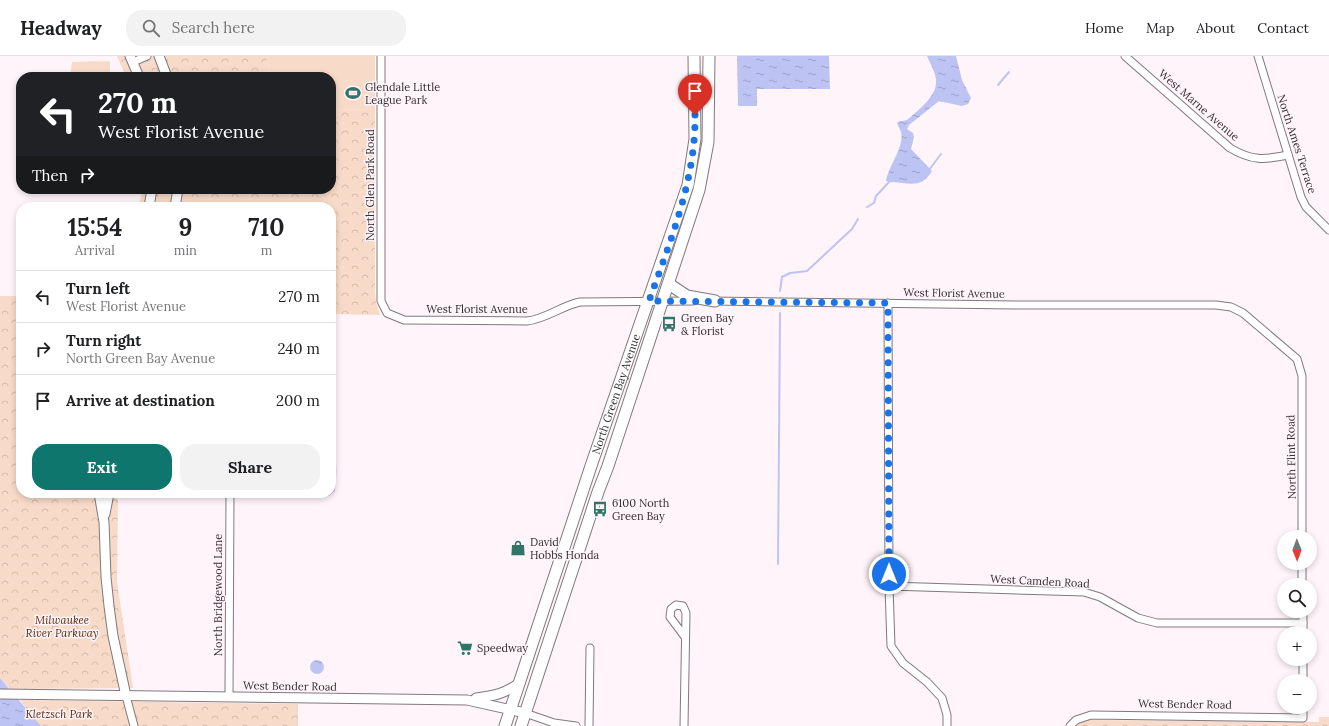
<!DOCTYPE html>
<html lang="en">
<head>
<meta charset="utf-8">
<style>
  :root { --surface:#fff; --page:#f2f2f2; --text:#202124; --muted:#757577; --line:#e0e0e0; --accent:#0f766e }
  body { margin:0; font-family:Lora,serif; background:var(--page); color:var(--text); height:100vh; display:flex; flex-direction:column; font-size:15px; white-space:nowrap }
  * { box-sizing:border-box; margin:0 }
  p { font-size:13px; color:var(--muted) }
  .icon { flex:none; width:22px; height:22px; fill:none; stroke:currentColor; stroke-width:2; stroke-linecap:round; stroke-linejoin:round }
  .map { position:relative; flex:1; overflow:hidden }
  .panel { position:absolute; left:16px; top:146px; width:320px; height:296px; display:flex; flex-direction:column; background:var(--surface); border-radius:16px; box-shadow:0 2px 6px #0003 }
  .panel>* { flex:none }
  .hud { position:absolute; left:16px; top:16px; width:320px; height:122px; border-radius:16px; box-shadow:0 2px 6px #0003; background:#202124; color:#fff; overflow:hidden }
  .needle { width:26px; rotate:179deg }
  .tools { position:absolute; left:1277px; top:474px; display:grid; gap:8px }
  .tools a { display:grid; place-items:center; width:40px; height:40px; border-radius:50%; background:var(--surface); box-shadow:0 2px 6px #0003; font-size:20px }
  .pin { position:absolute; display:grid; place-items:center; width:34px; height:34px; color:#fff; margin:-41px -17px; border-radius:50% 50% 50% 0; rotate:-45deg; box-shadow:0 0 4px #0007 }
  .pin .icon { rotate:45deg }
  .me { position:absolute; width:44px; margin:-22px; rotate:0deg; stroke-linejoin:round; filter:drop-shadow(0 0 3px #0008) }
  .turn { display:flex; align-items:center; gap:14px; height:84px; padding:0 16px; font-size:18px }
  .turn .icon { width:52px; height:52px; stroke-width:2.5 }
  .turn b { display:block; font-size:28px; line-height:34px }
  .then { display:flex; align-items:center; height:38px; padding:0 16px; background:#0003; gap:8px; font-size:15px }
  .eta { display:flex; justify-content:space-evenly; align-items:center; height:68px; text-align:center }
  .eta b { font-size:24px; font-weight:700; line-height:28px }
  .cta { display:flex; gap:8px; margin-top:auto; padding:8px 16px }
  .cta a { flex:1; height:46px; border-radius:16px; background:var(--accent); color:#fff; font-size:16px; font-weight:700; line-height:46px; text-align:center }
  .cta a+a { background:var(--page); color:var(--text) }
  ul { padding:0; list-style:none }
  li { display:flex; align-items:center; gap:12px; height:52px; padding:0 16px; border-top:1px solid var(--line) }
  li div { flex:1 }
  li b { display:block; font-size:15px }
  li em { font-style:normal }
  header { display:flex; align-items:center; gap:24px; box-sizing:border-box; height:56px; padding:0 20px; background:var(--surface); border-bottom:1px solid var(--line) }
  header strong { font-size:19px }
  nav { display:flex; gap:22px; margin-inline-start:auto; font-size:14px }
  .search { width:280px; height:36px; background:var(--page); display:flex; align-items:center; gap:10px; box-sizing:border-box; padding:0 14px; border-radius:16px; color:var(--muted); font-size:15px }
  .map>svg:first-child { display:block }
</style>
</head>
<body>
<header>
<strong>Headway</strong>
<div class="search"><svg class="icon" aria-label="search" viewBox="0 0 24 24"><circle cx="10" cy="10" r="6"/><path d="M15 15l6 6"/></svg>Search here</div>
<nav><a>Home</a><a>Map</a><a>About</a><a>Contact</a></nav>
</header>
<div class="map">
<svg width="1329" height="670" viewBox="0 0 1329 670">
  <defs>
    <pattern id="park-crowns" width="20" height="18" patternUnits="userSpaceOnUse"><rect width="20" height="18" fill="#f8dac8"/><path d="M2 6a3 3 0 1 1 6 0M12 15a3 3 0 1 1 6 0" fill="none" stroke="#d5bbac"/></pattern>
    <pattern id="water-ripples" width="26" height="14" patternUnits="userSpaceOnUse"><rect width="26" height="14" fill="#bdc4f3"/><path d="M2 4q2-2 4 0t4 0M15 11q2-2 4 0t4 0" fill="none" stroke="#9aa0c5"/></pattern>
  </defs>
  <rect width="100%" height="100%" fill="#fff4fa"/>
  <g fill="#f8dac8">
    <path d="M266,0H375V53L331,54V21H271Z"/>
    <path d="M110,5V21H70L72,6Z"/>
  </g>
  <g fill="url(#park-crowns)">
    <path d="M117,0H164V2L165,0H266L271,21H126Z"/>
    <path d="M375,53V236L376,247L380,259L331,258V151H138L143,133H331V54Z"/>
    <path d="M0,240H21V437H118L117,526L133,632L10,633L0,622Z"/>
    <path d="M20,644L298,648V670H40Z"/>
    <path d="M1319,661H1329V670H1075L1080,666L1088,664L1319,666Z"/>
  </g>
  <g fill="url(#water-ripples)">
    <path d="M737,0H829L830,33H757V50H738Z"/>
    <path d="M927,0H956L962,24L971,42L968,48L962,50L939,45L909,69L907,73L913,77L914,81L911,93L932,115C921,134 908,126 889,126L886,125C888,111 905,90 901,76C900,73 898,70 897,67C900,64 904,66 908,63C918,55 936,40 936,27C937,18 930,8 927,0Z"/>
    <path d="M331,395C339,402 336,424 335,435L329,440L305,438L331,437Z"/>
    <circle cx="317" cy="611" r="7"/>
    <path d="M0,622L41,670H0Z"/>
  </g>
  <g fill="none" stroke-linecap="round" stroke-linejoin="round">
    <g stroke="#bdc4f3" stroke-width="2">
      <path d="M998,29L1009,16"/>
      <path d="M929,114L941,98"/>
      <path d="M867,151L874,147L876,140L890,125"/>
      <path d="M780,235L782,221L790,217L807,215L852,173L858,163"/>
      <path d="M778,508L780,257"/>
    </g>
    <g stroke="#81787d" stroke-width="9">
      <g id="minor">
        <path d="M381,0V245L387,257L404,264L527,265C546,263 561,250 580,246L693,245"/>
        <path d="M1125,0L1230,92C1252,105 1263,104 1288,99"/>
        <path d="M1258,0L1301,141L1306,151L1329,174"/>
        <path d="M133,6L147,0"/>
        <path d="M711,245L1015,249H1216L1231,251L1243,257L1297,303L1302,320V481"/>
        <path d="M888,247L889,530L891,590L903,607L927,626L942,642L947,659V670"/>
        <path d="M1302,507V529"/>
        <path d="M889,530L1084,536L1100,541L1138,562L1157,567H1303"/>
        <path d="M1303,555V577"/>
        <path d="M1303,625V603"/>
        <path d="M126,640L134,670"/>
        <path d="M229,641L230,437"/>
        <path d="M525,657L554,667L576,670"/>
        <path d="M589,670L590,592"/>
        <path d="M684,670L686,557L683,550L676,549L671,553L670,561L685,581"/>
        <path d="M1070,670L1076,664L1091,659L1303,662V651"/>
      </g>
    </g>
    <g stroke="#81787d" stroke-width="11">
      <g id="tertiary">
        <path d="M130,0L139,21"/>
        <path d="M159,0L167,21"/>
        <path d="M149,151L152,133"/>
        <path d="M175,151L178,133"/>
        <path d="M99,437L104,466L106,521L109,550L113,580L126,640"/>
        <path d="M105,458L109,437"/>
        <path d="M0,638L467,644L525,657"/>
        <path d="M476,642C493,640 505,638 519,627"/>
      </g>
    </g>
    <g stroke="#81787d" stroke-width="13">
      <g id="primary">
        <path d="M669,228L687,240L715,245"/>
        <path id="s1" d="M505,670L592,407L688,129L695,83L694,0"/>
        <path d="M521,670L598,436L608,410L699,134L708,86L709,0"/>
      </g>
    </g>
    <use href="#minor" stroke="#fff" stroke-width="7"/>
    <use href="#tertiary" stroke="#fff" stroke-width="9"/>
    <use href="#primary" stroke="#fff" stroke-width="11"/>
  </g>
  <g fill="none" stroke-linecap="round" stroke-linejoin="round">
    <path stroke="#1a73e8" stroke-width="7" stroke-dasharray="0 12.6" d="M695,59C696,123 670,186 649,245L888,247L889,518"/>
  </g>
  <defs>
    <g id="stadium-bare" transform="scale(1.2)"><path d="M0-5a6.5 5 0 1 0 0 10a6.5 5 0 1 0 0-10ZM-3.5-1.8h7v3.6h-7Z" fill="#317568" stroke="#fff4fa" stroke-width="2.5" paint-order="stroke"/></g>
    <g id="bus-bare" transform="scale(1.2)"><path d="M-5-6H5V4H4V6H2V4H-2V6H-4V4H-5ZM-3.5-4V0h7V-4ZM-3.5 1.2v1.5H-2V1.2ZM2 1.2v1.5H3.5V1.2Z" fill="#317568" stroke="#fff4fa" stroke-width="2.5" paint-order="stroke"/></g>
    <g id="shop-bare" transform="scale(1.2)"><path d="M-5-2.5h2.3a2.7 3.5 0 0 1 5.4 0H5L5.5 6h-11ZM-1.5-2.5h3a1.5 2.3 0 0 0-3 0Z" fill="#317568" stroke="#fff4fa" stroke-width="2.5" paint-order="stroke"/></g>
    <g id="supermarket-bare" transform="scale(1.2)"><path d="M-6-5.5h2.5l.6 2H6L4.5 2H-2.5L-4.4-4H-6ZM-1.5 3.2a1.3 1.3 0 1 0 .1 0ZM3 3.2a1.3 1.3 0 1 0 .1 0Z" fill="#317568" stroke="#fff4fa" stroke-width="2.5" paint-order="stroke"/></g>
  </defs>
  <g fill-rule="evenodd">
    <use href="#stadium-bare" x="353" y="37"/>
    <use href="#bus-bare" x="669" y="268"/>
    <use href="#bus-bare" x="600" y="453"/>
    <use href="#shop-bare" x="518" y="492"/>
    <use href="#supermarket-bare" x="465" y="592"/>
  </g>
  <g text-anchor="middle" stroke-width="3" stroke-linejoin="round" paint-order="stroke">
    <g font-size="11" fill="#322e30" stroke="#fff4fa" text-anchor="start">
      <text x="365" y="35">Glendale Little<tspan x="365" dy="13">League Park</tspan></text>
      <text x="681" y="266">Green Bay<tspan x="681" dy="13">&amp; Florist</tspan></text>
      <text x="612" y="451">6100 North<tspan x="612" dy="13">Green Bay</tspan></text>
      <text x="530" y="490">David<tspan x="530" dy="13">Hobbs Honda</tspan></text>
      <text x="477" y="596">Speedway</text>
    </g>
    <g font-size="11" fill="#322e30" stroke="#fff4fa">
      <text transform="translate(1199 49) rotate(41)" y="4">West Marne Avenue</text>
      <text transform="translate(1297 88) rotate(72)" y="4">North Ames Terrace</text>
      <text transform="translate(370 129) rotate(-90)" y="4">North Glen Park Road</text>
      <text transform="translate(954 237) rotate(1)" y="4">West Florist Avenue</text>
      <text x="477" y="257">West Florist Avenue</text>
      <text dy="4" stroke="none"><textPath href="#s1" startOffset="350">North Green Bay Avenue</textPath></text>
      <text transform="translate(1291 401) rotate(-91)" y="4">North Flint Road</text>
      <text transform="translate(1040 525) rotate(3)" y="4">West Camden Road</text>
      <text transform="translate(218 539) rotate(-90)" y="4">North Bridgewood Lane</text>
      <text transform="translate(290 630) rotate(1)" y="4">West Bender Road</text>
      <text transform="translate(1185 648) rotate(1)" y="4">West Bender Road</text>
    </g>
    <g font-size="11" font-style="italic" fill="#5a2904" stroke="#fff4fa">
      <text x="62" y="568">Milwaukee<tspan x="62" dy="13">River Parkway</tspan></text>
      <text x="59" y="662">Kletzsch Park</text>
    </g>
  </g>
</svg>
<div class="tools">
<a><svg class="needle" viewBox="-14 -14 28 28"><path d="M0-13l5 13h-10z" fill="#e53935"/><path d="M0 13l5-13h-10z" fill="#757577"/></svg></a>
<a><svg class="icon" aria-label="search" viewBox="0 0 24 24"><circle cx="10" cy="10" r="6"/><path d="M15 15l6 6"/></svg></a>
<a>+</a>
<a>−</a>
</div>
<div class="pin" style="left:695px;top:59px;background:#d93025"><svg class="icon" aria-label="arrive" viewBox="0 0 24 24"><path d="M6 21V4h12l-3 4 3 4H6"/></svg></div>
<svg class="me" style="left:889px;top:518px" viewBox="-20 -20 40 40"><circle r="17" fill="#1a73e8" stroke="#fff" stroke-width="3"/><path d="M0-11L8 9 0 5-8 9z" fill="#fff"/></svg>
<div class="hud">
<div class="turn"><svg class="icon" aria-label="left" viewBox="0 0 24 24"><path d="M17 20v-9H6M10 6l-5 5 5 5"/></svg><div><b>270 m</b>West Florist Avenue</div></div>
<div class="then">Then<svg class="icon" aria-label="right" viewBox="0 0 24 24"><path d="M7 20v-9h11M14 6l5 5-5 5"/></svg></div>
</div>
<section class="panel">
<div class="eta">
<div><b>15:54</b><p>Arrival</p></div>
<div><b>9</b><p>min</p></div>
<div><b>710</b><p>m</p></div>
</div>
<ul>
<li><svg class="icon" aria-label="left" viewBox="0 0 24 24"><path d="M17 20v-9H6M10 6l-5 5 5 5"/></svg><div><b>Turn left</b><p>West Florist Avenue</p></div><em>270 m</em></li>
<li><svg class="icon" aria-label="right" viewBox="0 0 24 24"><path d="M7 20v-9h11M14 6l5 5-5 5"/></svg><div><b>Turn right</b><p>North Green Bay Avenue</p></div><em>240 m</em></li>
<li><svg class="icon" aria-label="arrive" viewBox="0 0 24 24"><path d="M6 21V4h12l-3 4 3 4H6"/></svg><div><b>Arrive at destination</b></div><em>200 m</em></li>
</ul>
<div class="cta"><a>Exit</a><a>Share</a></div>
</section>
</div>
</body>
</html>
